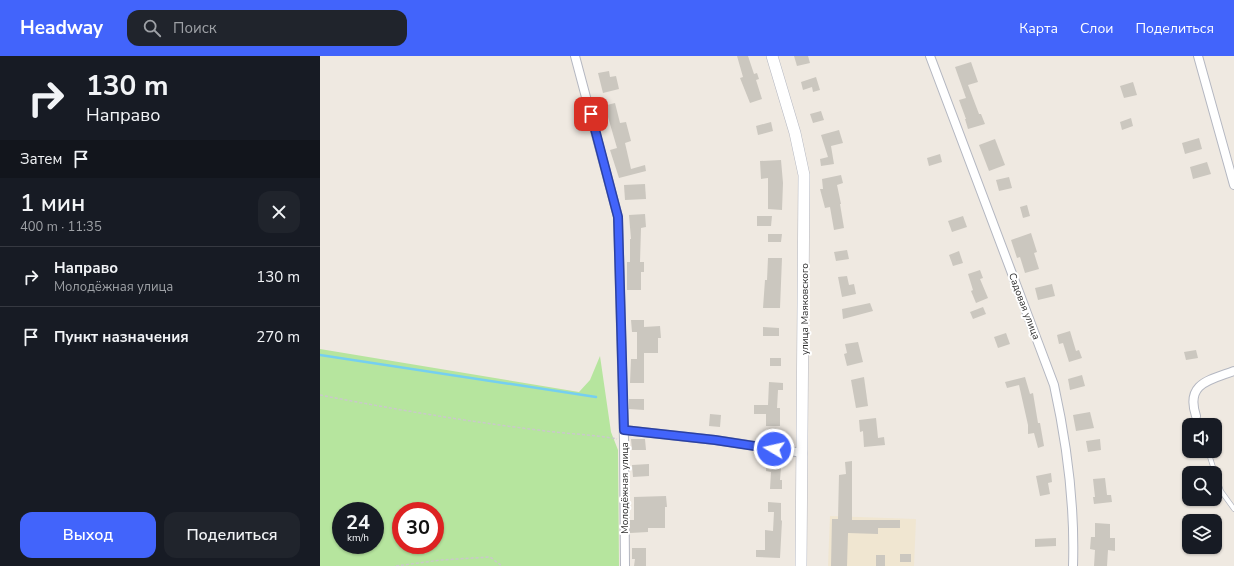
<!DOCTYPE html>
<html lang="ru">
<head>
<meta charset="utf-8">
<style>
  :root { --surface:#171b24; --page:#20242c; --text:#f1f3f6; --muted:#9ea1a6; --line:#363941; --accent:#4264fb }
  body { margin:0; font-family:"Nunito Sans",sans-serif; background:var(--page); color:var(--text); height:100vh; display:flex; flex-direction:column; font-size:15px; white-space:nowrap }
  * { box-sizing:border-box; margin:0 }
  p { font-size:13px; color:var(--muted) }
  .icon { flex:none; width:22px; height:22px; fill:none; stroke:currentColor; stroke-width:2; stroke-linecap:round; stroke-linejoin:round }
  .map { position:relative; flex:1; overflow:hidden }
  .drawer { display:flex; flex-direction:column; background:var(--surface); width:320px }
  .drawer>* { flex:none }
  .top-card { background:#171b24; color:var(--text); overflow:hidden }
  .tools { position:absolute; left:862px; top:362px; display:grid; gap:8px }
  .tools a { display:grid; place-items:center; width:40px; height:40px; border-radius:8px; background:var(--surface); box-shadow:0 1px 3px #0004; font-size:20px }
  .speed { position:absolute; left:12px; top:446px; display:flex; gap:8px; font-size:20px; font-weight:700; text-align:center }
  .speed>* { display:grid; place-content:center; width:52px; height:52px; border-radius:50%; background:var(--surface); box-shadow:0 1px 3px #0004; line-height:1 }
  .speed small { font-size:10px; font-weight:400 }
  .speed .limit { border:6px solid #d22; background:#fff; color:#111 }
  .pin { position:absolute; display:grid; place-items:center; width:34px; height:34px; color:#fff; margin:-17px; border-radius:8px; box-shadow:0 2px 6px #0006 }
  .me { position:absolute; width:44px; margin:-22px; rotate:279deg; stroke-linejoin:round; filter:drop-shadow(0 0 3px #0008) }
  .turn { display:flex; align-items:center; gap:14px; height:84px; padding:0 20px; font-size:18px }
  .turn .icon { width:52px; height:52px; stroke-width:2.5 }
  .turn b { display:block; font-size:28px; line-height:34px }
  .then { display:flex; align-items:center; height:38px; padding:0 20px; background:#0003; gap:8px; font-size:15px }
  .round { display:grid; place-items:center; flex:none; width:42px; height:42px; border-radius:12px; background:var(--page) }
  .summary { display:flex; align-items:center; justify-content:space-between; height:68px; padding:0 20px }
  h1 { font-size:24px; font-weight:600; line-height:30px }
  .button { display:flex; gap:8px; margin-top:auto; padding:8px 20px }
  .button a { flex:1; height:46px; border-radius:12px; background:var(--accent); color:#fff; font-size:16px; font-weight:600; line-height:46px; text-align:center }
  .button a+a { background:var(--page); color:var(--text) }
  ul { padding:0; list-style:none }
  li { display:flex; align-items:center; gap:12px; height:60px; padding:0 20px; border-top:1px solid var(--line) }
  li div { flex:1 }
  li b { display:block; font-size:15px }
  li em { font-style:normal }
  header { display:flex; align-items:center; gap:24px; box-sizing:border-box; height:56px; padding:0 20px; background:var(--accent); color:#fff }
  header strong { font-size:19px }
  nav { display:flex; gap:22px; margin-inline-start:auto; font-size:14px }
  .search { width:280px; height:36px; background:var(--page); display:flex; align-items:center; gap:10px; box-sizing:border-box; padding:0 14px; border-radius:12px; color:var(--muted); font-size:15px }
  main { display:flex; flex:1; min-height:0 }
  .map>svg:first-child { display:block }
</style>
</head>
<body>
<header>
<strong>Headway</strong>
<div class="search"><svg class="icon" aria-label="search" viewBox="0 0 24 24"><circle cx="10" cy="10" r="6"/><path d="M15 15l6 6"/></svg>Поиск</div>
<nav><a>Карта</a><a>Слои</a><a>Поделиться</a></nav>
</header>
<main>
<section class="drawer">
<div class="top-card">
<div class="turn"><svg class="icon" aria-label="right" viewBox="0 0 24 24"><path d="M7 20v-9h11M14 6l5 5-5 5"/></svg><div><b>130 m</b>Направо</div></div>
<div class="then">Затем<svg class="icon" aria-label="arrive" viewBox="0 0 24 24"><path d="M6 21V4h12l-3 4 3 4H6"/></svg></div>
</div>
<div class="summary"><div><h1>1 мин</h1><p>400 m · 11:35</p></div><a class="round"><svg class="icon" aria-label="close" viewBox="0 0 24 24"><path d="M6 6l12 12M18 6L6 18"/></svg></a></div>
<ul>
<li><svg class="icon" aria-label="right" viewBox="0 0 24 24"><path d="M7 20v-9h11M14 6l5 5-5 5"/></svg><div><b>Направо</b><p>Молодёжная улица</p></div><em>130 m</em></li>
<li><svg class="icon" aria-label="arrive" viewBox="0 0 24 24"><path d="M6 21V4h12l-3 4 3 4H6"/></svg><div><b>Пункт назначения</b></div><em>270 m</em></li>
</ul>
<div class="button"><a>Выход</a><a>Поделиться</a></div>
</section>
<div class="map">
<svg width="914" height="510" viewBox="0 0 914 510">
  <rect width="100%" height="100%" fill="#efe9e1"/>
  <path fill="#f0e6d1" d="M510,460L596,463L594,510H508Z"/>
  <path fill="#b6e59e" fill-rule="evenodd" d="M0,293L259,336L270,324L280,300L291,376L298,394L299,510H0ZM21,455H55V489H21ZM81,455H115V489H81Z"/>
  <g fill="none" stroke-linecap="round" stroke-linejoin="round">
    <path stroke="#75cff0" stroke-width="2.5" d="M0,299L276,341"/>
  </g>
  <g fill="#cbc7bf">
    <path d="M417,0H428L434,18L437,17L439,23L436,24L442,43L430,47L420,22L423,21Z"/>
    <path d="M474,0H488L490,7L477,10Z"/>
    <path d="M651,6L658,26L648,29L659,58H661L665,68L648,73L645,63H646L639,44L646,42L635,11Z"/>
    <path d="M289,15L290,21L296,20L299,33L283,37L278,17Z"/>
    <path d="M496,21L500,34L493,36L492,31L483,34L481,26Z"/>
    <path d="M813,26L817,39L804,42L800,30Z"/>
    <path d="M295,47L300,67L306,66L311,85L305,87L311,113L325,109L326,115L299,122L290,94L297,92L288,61L282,63L279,51Z"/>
    <path d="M501,55L504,64L493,67L490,58Z"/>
    <path d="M811,62L813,70L802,74L800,66Z"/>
    <path d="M451,66L453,75L438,79L436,70Z"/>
    <path d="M519,74L523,87L511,90L514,108L501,110L500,103L508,101L501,79Z"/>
    <path d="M879,82L882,93L865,98L862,87Z"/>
    <path d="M675,83L685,109L669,115L659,89Z"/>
    <path d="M620,98L622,106L609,110L607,102Z"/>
    <path d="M461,104L463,127L462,154L448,153V122L441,123L440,105Z"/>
    <path d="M887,106L891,118L873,123L870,111Z"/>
    <path d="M521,119L523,127L517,129L521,148H520L524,172L514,174L510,151L505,152L500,133H503L502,123Z"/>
    <path d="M689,121L692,132L679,135L676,124Z"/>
    <path d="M325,128L326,143L305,144L304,129Z"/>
    <path d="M707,149L710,160L703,162L700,151Z"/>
    <path d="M325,158L326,171L321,172L320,206H324V216H321V234H307V206H310V183H311L309,159Z"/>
    <path d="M437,160H452L451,170H437Z"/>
    <path d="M643,160L647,171L632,176L628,165Z"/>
    <path d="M711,177L717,196L714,197L719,213L705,217L700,201L697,202L691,184Z"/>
    <path d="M448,178H462L461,186H448Z"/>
    <path d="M527,194L529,203L516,205L514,196Z"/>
    <path d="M639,195L643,207L633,210L629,199Z"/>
    <path d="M448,202H462L460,252H443L445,224H447Z"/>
    <path d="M660,214L663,222L660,223L668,242L656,247L651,235L653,234L648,218Z"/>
    <path d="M527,220L529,229L534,228L536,238L522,241L518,221Z"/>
    <path d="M732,228L735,240L718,244L715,232Z"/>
    <path d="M550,247L553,255L523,263L522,253Z"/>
    <path d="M663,251L666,258L653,263L650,256Z"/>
    <path d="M311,264H324V271L340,270L341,282H338V297H324V327H310L311,303H317V276H312Z"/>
    <path d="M443,271L459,272V280H443Z"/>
    <path d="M750,275L756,295L759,294L762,302L749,306L743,287L739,288L737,279Z"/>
    <path d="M686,277L690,288L678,292L674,281Z"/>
    <path d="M538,286L543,306L527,310L524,298L527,297L525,288Z"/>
    <path d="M876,294L878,302L866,304L864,296Z"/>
    <rect x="450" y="302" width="11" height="8"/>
    <path d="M762,319L765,330L750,334L748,323Z"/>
    <path d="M544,321L548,350L536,352L531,324Z"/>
    <path d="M705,321L710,338L713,337L718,367H720L724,390L718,392L714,377L708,378V369L699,329L687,332L685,326Z"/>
    <path d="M449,326L463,327V334H458L457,352H460V370H446V358H434V349H448Z"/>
    <path d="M309,343H324V354L309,353Z"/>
    <path d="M770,356L774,372L756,375L753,359Z"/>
    <path d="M390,358L401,359L400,371L389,370Z"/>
    <path d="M556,362L558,382L564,381L565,389L544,391L543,375L540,376L539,364Z"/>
    <path d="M311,383H325L326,394H312Z"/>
    <path d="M780,383L781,394L768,396L766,385Z"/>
    <path d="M447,397L462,400L460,424H462V433H450L451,416L446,415Z"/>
    <path d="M532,405V464H580V472H558V478L528,477L527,510H511L512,463H518L519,419L526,418L525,406Z"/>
    <path d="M329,408V420L313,421L312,409Z"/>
    <path d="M731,417L732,426L728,427L730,438L720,440L716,420Z"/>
    <path d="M785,422L787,439H791L792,446L774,448L773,441H775L773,423Z"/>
    <path d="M346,440L347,451H345V472H328V476L310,477V464H314V441Z"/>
    <path d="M448,446L461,447V464L462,465L460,502L436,501V494H445V474L453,475L454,456H448Z"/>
    <path d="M775,467L790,468V482H795V495L788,494L787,510H774L775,494L770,493L771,481H775Z"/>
    <path d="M736,482V490L715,491V483Z"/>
    <path d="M312,492H326V510H314L315,503H312Z"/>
    <rect x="580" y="498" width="11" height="8"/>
    <rect x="556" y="499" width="9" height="11"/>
  </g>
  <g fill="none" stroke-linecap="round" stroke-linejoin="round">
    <g stroke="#b4b7c1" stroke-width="5.5">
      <g id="lane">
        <path d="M876,360L879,369"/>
        <path d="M888,395L895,417"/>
        <path d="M895,418L901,435L914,453"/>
      </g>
    </g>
    <g stroke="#b4b7c1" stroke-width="10">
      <g id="street">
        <path d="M255,0L298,161L304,384L305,510"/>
        <path d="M610,0L734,329C747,388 755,449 753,510"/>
        <path d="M878,0L914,129"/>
        <path d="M876,360C865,327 890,324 914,315"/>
        <path d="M304,374L395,384L483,397"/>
      </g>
    </g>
    <g stroke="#b4b7c1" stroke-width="12">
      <path id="secondary" d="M452,0L475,77L484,119L481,510"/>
    </g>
    <g stroke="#c9c9c9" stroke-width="1.5" stroke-dasharray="3 2" stroke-linecap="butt">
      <path d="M0,339C72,353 145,365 218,374C245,378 271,378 297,383"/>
      <path d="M76,510L121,504L170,501L182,510"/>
    </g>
    <use href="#lane" stroke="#fff" stroke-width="4"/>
    <use href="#street" stroke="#fff" stroke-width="8"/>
    <use href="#secondary" stroke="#fff" stroke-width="11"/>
  </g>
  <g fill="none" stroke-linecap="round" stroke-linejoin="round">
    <g stroke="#2b41a3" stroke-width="10">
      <path id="route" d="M271,58L298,161L304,374L395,384L454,393"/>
    </g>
    <use href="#route" stroke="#4264fb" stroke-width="7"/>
  </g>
  <g text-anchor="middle" stroke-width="4" stroke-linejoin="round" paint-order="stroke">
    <g font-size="10" fill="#2e2e2e" stroke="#fff">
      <text transform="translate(705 250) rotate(69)" y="4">Садовая улица</text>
      <text transform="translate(484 253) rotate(-90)" y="4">улица Маяковского</text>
      <text transform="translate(304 432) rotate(-90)" y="4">Молодёжная улица</text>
    </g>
  </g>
</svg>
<div class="tools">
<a><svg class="icon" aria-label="sound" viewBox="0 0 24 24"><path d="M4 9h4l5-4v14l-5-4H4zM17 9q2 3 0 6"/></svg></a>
<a><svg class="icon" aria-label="search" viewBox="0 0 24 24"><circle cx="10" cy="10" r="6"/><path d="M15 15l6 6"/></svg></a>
<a><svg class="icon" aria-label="layers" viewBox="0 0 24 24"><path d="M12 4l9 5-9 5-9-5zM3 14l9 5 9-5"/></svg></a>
</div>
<div class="speed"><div>24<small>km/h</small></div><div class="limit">30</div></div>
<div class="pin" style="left:271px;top:58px;background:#d93025"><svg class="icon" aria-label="arrive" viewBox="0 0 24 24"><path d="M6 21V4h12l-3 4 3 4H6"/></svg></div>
<svg class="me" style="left:454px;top:393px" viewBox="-20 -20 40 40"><circle r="17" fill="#4264fb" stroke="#fff" stroke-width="3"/><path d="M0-11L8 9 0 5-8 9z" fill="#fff"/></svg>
</div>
</main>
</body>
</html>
